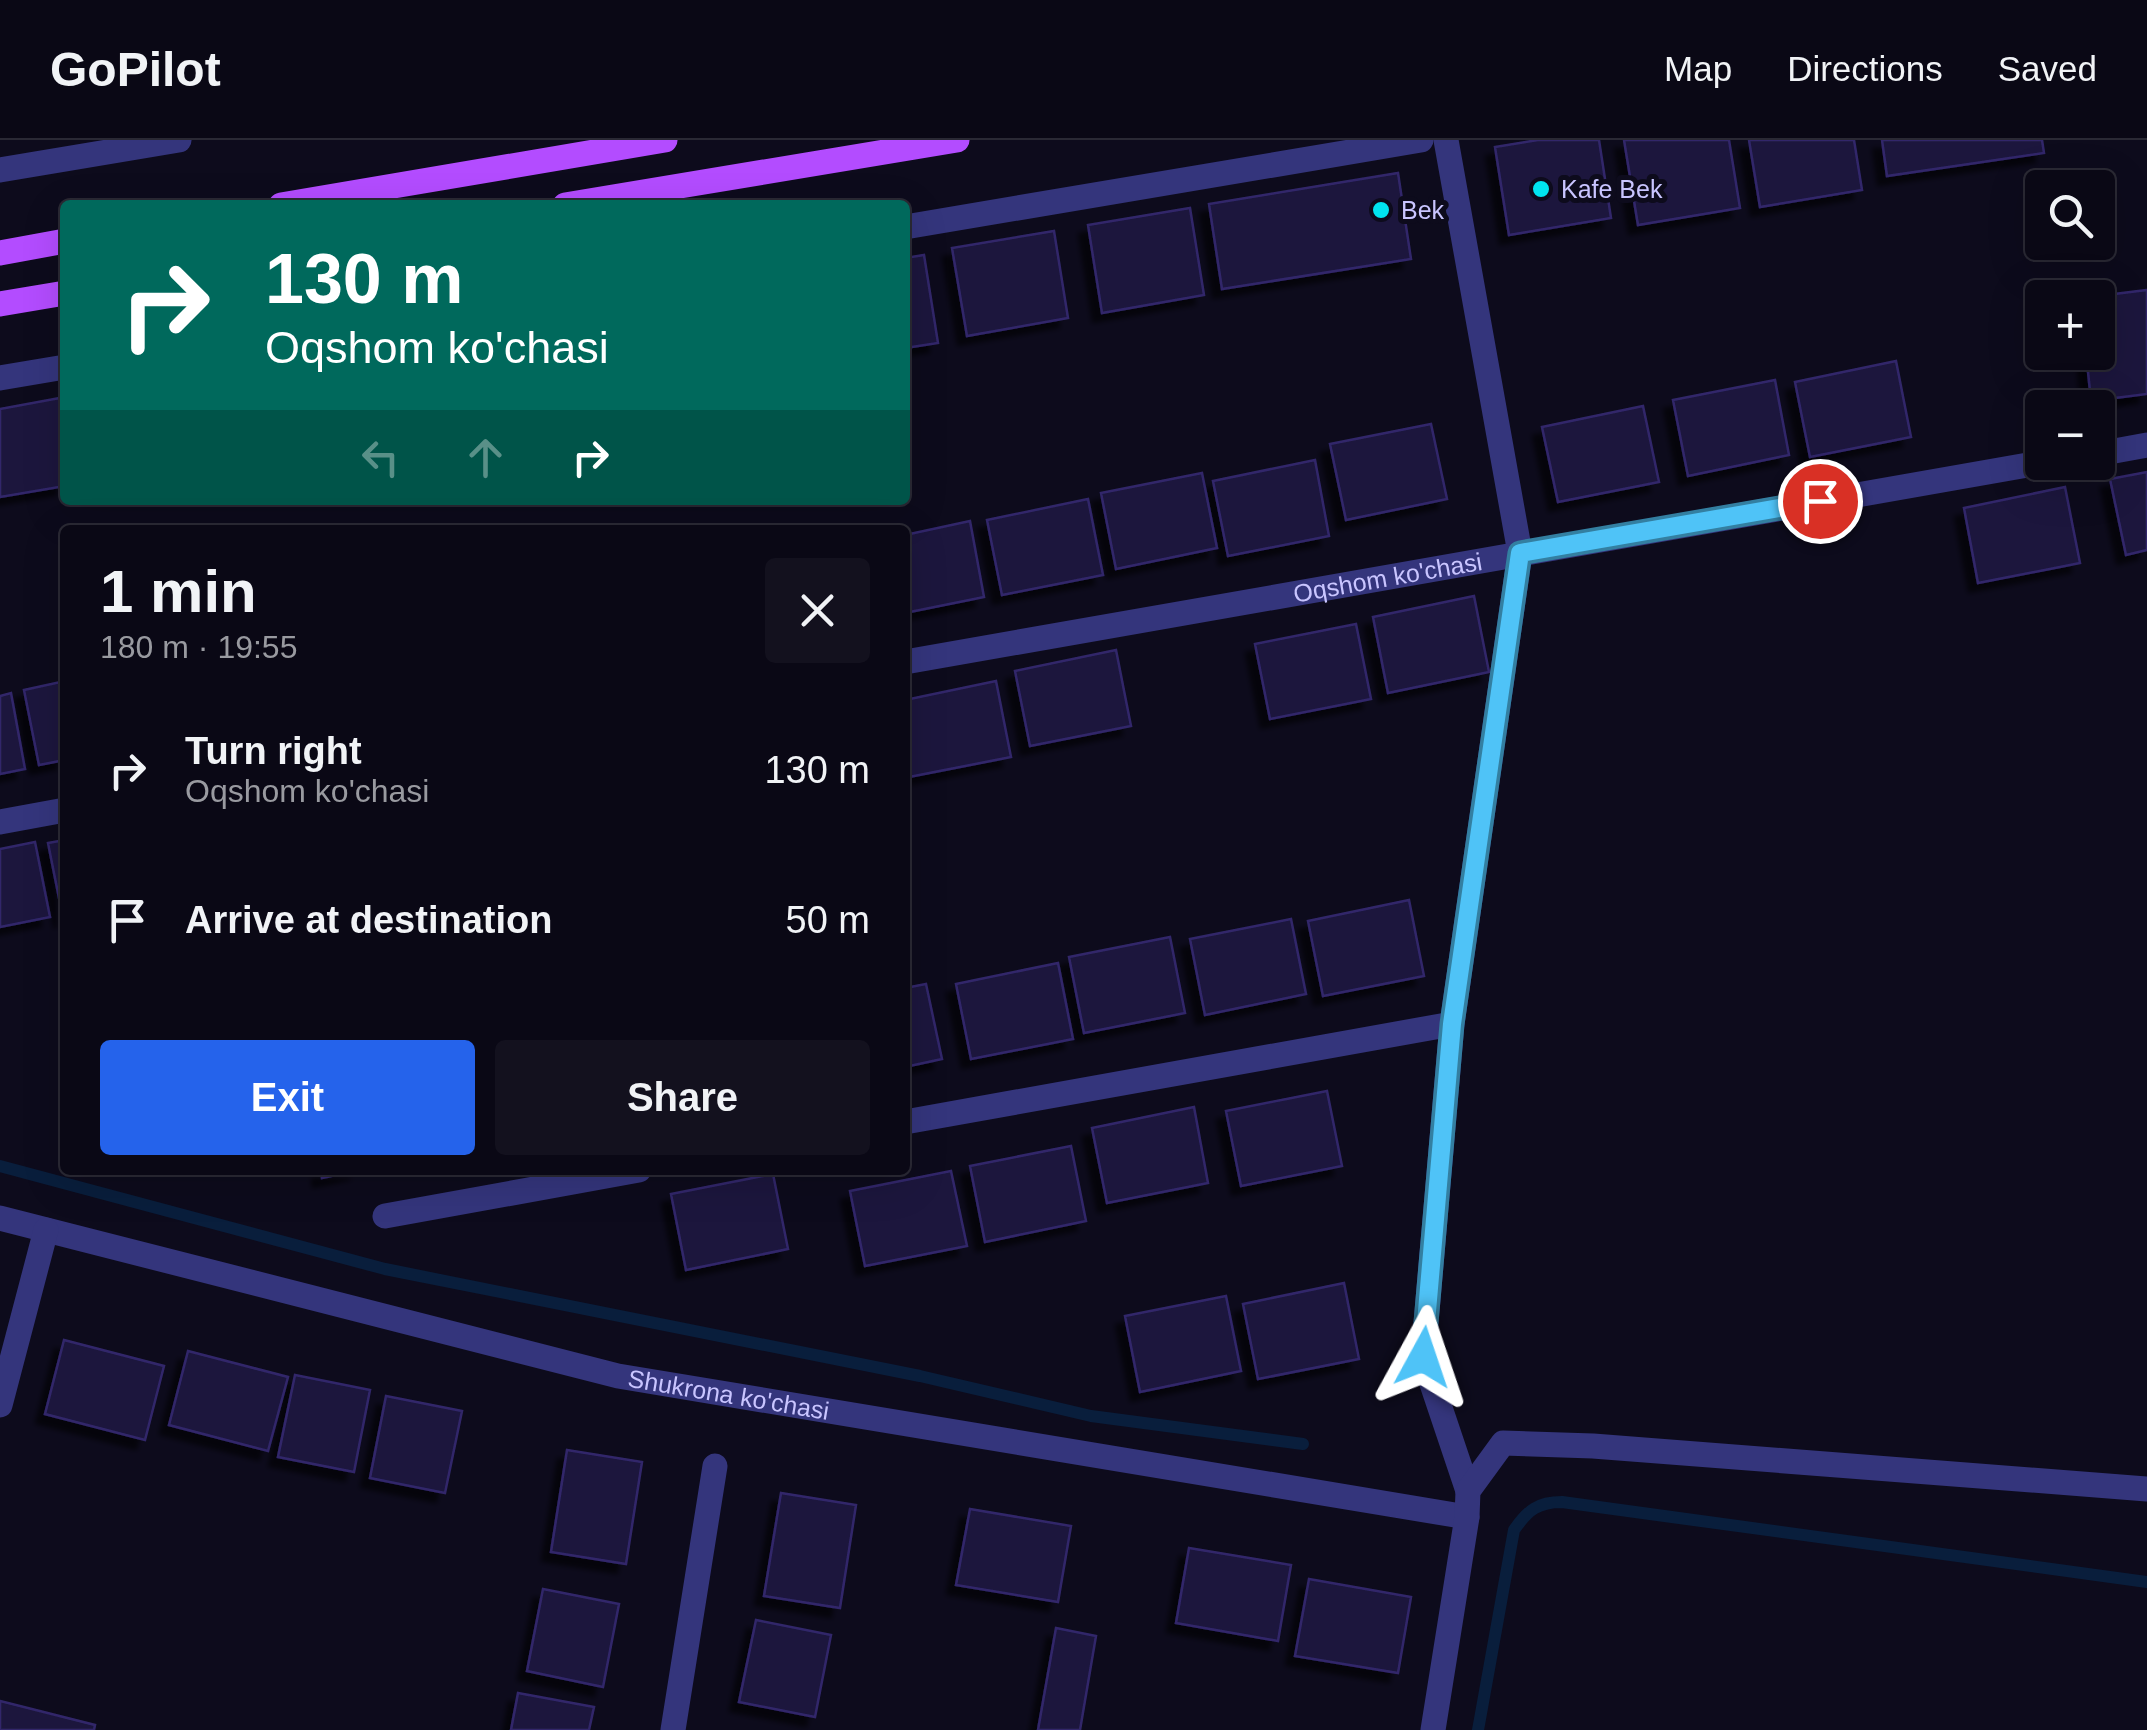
<!DOCTYPE html>
<html lang="en">
<head>
<meta charset="utf-8">
<style>
  :root { --surface:#0a0815; --page:#13111e; --text:#f1f3f6; --muted:#999aa0; --line:#2a2934; --accent:#2563eb }
  body { margin:0; font-family:Arial,sans-serif; background:var(--page); color:var(--text); height:100vh; display:flex; flex-direction:column; font-size:38px; white-space:nowrap }
  * { box-sizing:border-box; margin:0 }
  p { font-size:32px; color:var(--muted) }
  .icon { flex:none; width:55px; height:55px; fill:none; stroke:currentColor; stroke-width:2; stroke-linecap:round; stroke-linejoin:round }
  .map { position:relative; flex:1; overflow:hidden }
  .sheet { position:absolute; left:60px; top:385px; width:850px; height:650px; display:flex; flex-direction:column; background:var(--surface); border-radius:10px; box-shadow:0 10px 40px #0002,0 0 0 2px var(--line) }
  .sheet>* { flex:none }
  .top-card { position:absolute; left:60px; top:60px; width:850px; height:305px; border-radius:10px; box-shadow:0 10px 40px #0002,0 0 0 2px var(--line); background:#00695c; color:#fff; overflow:hidden }
  .controls { position:absolute; left:2025px; top:30px; display:grid; gap:20px }
  .controls a { display:grid; place-items:center; width:90px; height:90px; border-radius:10px; background:var(--surface); box-shadow:0 10px 40px #0002,0 0 0 2px var(--line); font-size:50px }
  .pin { position:absolute; display:grid; place-items:center; width:85px; height:85px; color:#fff; margin:-42px; border:5px solid #fff; border-radius:50%; box-shadow:0 2px 10px #0007 }
  .me { position:absolute; width:110px; margin:-55px; rotate:5deg; stroke-linejoin:round; filter:drop-shadow(0 0 8px #0008) }
  .turn { display:flex; align-items:center; gap:35px; height:210px; padding:0 40px; font-size:45px }
  .turn .icon { width:130px; height:130px; stroke-width:2.5 }
  .turn b { display:block; font-size:70px; line-height:85px }
  .lanes { display:flex; align-items:center; height:95px; padding:0 40px; background:#0003; justify-content:center; gap:50px; direction:ltr }
  .lanes .off { opacity:.35 }
  .round { display:grid; place-items:center; flex:none; width:105px; height:105px; border-radius:10px; background:var(--page) }
  .head { display:flex; align-items:center; justify-content:space-between; height:170px; padding:0 40px }
  h1 { font-size:60px; font-weight:700; line-height:75px }
  .action { display:flex; gap:20px; margin-top:auto; padding:20px 40px }
  .action a { flex:1; height:115px; border-radius:10px; background:var(--accent); color:#fff; font-size:40px; font-weight:700; line-height:115px; text-align:center }
  .action a+a { background:var(--page); color:var(--text) }
  ul { padding:0; list-style:none }
  li { display:flex; align-items:center; gap:30px; height:150px; padding:0 40px }
  li div { flex:1 }
  li b { display:block; font-size:38px }
  li em { font-style:normal }
  header { display:flex; align-items:center; gap:60px; box-sizing:border-box; height:140px; padding:0 50px; background:var(--surface); border-bottom:2px solid var(--line) }
  header strong { font-size:48px }
  nav { display:flex; gap:55px; margin-inline-start:auto; font-size:35px }
  .map>svg:first-child { display:block }
</style>
</head>
<body>
<header>
<strong>GoPilot</strong>
<nav><a>Map</a><a>Directions</a><a>Saved</a></nav>
</header>
<div class="map">
<svg width="2147" height="1590" viewBox="0 0 2147 1590">
  <defs>
    <filter id="shadow"><feDropShadow dx="-9" dy="9" stdDeviation="2.5" flood-color="#0009"/></filter>
  </defs>
  <rect width="100%" height="100%" fill="#0d0b1c"/>
  <g fill="none" stroke-linecap="round" stroke-linejoin="round">
    <g stroke="#091e3c" stroke-width="12">
      <path d="M0,1026L385,1129L920,1236L1091,1276L1303,1304"/>
      <path d="M1478,1590L1514,1390C1528,1370 1538,1362 1562,1362L2147,1442"/>
    </g>
  </g>
  <g fill="#1c163d" stroke="#31286a" stroke-width="2.5" filter="url(#shadow)">
    <path d="M1538,0H1599L1611,78L1509,95L1495,7Z"/>
    <path d="M1624,0H1729L1740,68L1638,85Z"/>
    <path d="M1749,0H1854L1862,50L1760,67Z"/>
    <path d="M1882,0H2042L2044,13L1887,36Z"/>
    <path d="M1398,33L1411,119L1222,149L1209,64Z"/>
    <path d="M1190,68L1204,155L1102,173L1088,85Z"/>
    <path d="M1054,91L1068,178L967,196L952,108Z"/>
    <path d="M924,115L938,203L905,208V118Z"/>
    <path d="M2147,150V254L2091,261L2086,212H2098V158H2082Z"/>
    <path d="M1896,221L1911,297L1810,317L1795,242Z"/>
    <path d="M1775,240L1789,315L1688,336L1673,260Z"/>
    <path d="M65,257V346L0,357V269Z"/>
    <path d="M1643,266L1659,342L1558,362L1542,287Z"/>
    <path d="M1431,284L1447,359L1346,380L1330,304Z"/>
    <path d="M1315,320L1329,396L1228,416L1213,341Z"/>
    <path d="M2147,332V410L2126,415L2110,339Z"/>
    <path d="M1202,333L1217,408L1116,429L1101,353Z"/>
    <path d="M2065,347L2080,423L1978,443L1964,368Z"/>
    <path d="M1088,359L1103,435L1002,455L987,380Z"/>
    <path d="M970,381L984,457L905,473V395Z"/>
    <path d="M1474,456L1489,532L1388,553L1373,477Z"/>
    <path d="M1356,484L1371,559L1270,579L1255,504Z"/>
    <path d="M1116,510L1131,586L1030,606L1015,531Z"/>
    <path d="M65,541V620L39,625L24,550Z"/>
    <path d="M996,541L1011,617L909,637L905,616V560Z"/>
    <path d="M11,553L25,629L0,634V556Z"/>
    <path d="M65,700V778H63L48,703Z"/>
    <path d="M35,702L50,777L0,787V709Z"/>
    <path d="M1409,760L1424,836L1323,856L1308,781Z"/>
    <path d="M1291,779L1306,854L1205,875L1190,799Z"/>
    <path d="M1170,797L1185,873L1084,893L1069,817Z"/>
    <path d="M1058,823L1073,899L971,919L956,844Z"/>
    <path d="M926,844L942,919L905,927V848Z"/>
    <path d="M1327,951L1342,1026L1241,1046L1226,971Z"/>
    <path d="M1194,967L1208,1043L1107,1063L1092,988Z"/>
    <path d="M1071,1006L1086,1081L985,1102L970,1026Z"/>
    <path d="M321,1030H360L322,1038Z"/>
    <path d="M951,1031L967,1106L865,1126L850,1051Z"/>
    <path d="M773,1034L788,1109L686,1130L671,1054Z"/>
    <path d="M1344,1143L1359,1219L1258,1239L1243,1164Z"/>
    <path d="M1226,1156L1241,1231L1140,1252L1125,1176Z"/>
    <path d="M64,1200L164,1226L145,1300L45,1274Z"/>
    <path d="M188,1211L288,1237L268,1311L169,1285Z"/>
    <path d="M295,1235L370,1250L354,1332L278,1317Z"/>
    <path d="M386,1256L462,1271L445,1353L370,1338Z"/>
    <path d="M567,1310L642,1322L626,1424L551,1412Z"/>
    <path d="M781,1353L856,1365L840,1468L764,1456Z"/>
    <path d="M970,1369L1071,1386L1058,1462L956,1445Z"/>
    <path d="M1189,1408L1291,1425L1278,1501L1176,1483Z"/>
    <path d="M1309,1439L1411,1457L1398,1533L1295,1516Z"/>
    <path d="M543,1449L619,1464L603,1547L527,1531Z"/>
    <path d="M756,1480L831,1495L815,1577L739,1562Z"/>
    <path d="M1056,1488L1096,1496L1080,1590H1038Z"/>
    <path d="M518,1553L594,1567L589,1590H511Z"/>
    <path d="M0,1561L95,1585L94,1590H0Z"/>
  </g>
  <g fill="none" stroke-linecap="round" stroke-linejoin="round">
    <g stroke="#34357c" stroke-width="25">
      <path d="M1446,0L1520,413L1452,884L1423,1217L1468,1351"/>
      <path d="M0,30L179,0"/>
      <path d="M905,87L1421,0"/>
      <path d="M0,238L65,227"/>
      <path d="M2098,314L2147,305"/>
      <path id="s1" d="M905,522L2045,322"/>
      <path d="M0,682L65,670"/>
      <path d="M905,982L1452,884"/>
      <path d="M385,1076L639,1030"/>
      <path id="s2" d="M0,1078L618,1236L1467,1377"/>
      <path d="M0,1265L46,1090"/>
      <path d="M673,1590L715,1326"/>
      <path d="M1433,1590L1467,1377L1468,1351L1503,1303L1593,1306L2147,1349"/>
    </g>
    <g stroke="#b34cff" stroke-width="25">
      <path d="M281,65L665,0"/>
      <path d="M565,65L957,0"/>
      <path d="M0,113L65,101"/>
      <path d="M0,164L65,153"/>
    </g>
  </g>
  <g fill="none" stroke-linecap="round" stroke-linejoin="round">
    <g stroke="#337fa1" stroke-width="25">
      <path id="route" d="M1423,1217L1452,884L1520,413L1820,361"/>
    </g>
    <use href="#route" stroke="#4fc3f7" stroke-width="18"/>
  </g>
  <g fill="#00e4f0" stroke="#0d0b1c" stroke-width="4">
    <circle cx="1541" cy="49" r="10"/>
    <circle cx="1381" cy="70" r="10"/>
  </g>
  <g text-anchor="middle" stroke-width="10" stroke-linejoin="round" paint-order="stroke">
    <g font-size="25" fill="#c9c5ff" stroke="#0d0b1c" text-anchor="start">
      <text x="1561" y="58">Kafe Bek</text>
      <text x="1401" y="79">Bek</text>
    </g>
    <g font-size="25" fill="#c9c5ff" stroke="#0d0b1c">
      <text dy="9" stroke="none"><textPath href="#s1" startOffset="490">Oqshom ko'chasi</textPath></text>
      <text dy="9" stroke="none"><textPath href="#s2" startOffset="750">Shukrona ko'chasi</textPath></text>
    </g>
  </g>
</svg>
<div class="controls">
<a><svg class="icon" aria-label="search" viewBox="0 0 24 24"><circle cx="10" cy="10" r="6"/><path d="M15 15l6 6"/></svg></a>
<a>+</a>
<a>−</a>
</div>
<div class="pin" style="left:1820px;top:361px;background:#d93025"><svg class="icon" aria-label="arrive" viewBox="0 0 24 24"><path d="M6 21V4h12l-3 4 3 4H6"/></svg></div>
<svg class="me" style="left:1423px;top:1217px" viewBox="-20 -20 40 40"><path d="M0-17L14 15 0 8-14 15z" fill="#4fc3f7" stroke="#fff" stroke-width="4"/></svg>
<div class="top-card">
<div class="turn"><svg class="icon" aria-label="right" viewBox="0 0 24 24"><path d="M7 20v-9h11M14 6l5 5-5 5"/></svg><div><b>130 m</b>Oqshom ko'chasi</div></div>
<div class="lanes"><svg class="icon off" aria-label="left" viewBox="0 0 24 24"><path d="M17 20v-9H6M10 6l-5 5 5 5"/></svg><svg class="icon off" aria-label="ahead" viewBox="0 0 24 24"><path d="M12 20V5M6 11l6-6 6 6"/></svg><svg class="icon" aria-label="right" viewBox="0 0 24 24"><path d="M7 20v-9h11M14 6l5 5-5 5"/></svg></div>
</div>
<section class="sheet">
<div class="head"><div><h1>1 min</h1><p>180 m · 19:55</p></div><a class="round"><svg class="icon" aria-label="close" viewBox="0 0 24 24"><path d="M6 6l12 12M18 6L6 18"/></svg></a></div>
<ul>
<li><svg class="icon" aria-label="right" viewBox="0 0 24 24"><path d="M7 20v-9h11M14 6l5 5-5 5"/></svg><div><b>Turn right</b><p>Oqshom ko'chasi</p></div><em>130 m</em></li>
<li><svg class="icon" aria-label="arrive" viewBox="0 0 24 24"><path d="M6 21V4h12l-3 4 3 4H6"/></svg><div><b>Arrive at destination</b></div><em>50 m</em></li>
</ul>
<div class="action"><a>Exit</a><a>Share</a></div>
</section>
</div>
</body>
</html>
